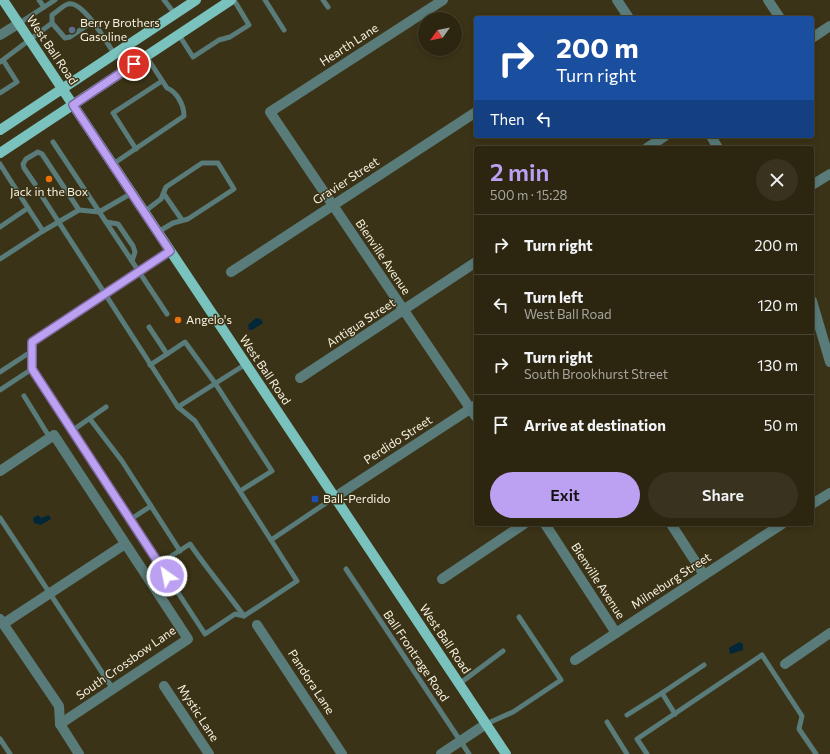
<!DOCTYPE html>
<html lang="en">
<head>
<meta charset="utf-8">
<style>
  :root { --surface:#2c2611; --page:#38321f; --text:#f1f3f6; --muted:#a6a59f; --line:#484331; --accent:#bca0f2 }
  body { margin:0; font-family:Commissioner,sans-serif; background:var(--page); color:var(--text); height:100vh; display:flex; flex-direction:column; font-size:15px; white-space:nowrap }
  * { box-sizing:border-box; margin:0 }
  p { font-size:13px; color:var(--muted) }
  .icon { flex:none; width:22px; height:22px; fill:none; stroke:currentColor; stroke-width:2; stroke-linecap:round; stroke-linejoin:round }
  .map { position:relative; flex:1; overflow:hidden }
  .panel { position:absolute; left:474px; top:146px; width:340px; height:380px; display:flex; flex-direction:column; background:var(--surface); border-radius:4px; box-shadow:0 2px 6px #0003,0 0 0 1px var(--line) }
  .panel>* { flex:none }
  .banner { position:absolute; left:474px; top:16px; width:340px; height:122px; border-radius:4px; box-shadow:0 2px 6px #0003,0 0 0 1px var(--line); background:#1a4fa0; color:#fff; overflow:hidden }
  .needle { width:26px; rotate:237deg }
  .fabs { position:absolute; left:418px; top:12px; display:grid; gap:8px }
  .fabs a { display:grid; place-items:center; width:44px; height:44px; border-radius:50%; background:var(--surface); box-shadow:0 2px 6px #0003,0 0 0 1px var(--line); font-size:20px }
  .pin { position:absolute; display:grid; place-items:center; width:34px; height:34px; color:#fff; margin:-17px; border:2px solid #fff; border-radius:50%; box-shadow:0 1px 4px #0007 }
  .me { position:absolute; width:44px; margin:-22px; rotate:327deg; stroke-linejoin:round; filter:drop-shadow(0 0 3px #0008) }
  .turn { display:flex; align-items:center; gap:14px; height:84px; padding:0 16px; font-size:18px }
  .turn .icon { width:52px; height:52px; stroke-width:2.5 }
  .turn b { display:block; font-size:28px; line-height:34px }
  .then { display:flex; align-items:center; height:38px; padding:0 16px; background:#0003; gap:8px; font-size:15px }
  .round { display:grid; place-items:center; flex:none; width:42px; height:42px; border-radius:21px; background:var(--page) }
  .overview { display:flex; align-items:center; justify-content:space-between; height:68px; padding:0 16px }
  h1 { font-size:24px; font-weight:600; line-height:30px; color:var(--accent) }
  .primary-button { display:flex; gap:8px; margin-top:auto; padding:8px 16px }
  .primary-button a { flex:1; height:46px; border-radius:24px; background:var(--accent); color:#111; font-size:16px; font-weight:600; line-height:46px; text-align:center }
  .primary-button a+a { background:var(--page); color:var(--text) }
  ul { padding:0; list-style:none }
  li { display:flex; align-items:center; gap:12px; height:60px; padding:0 16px; border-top:1px solid var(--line) }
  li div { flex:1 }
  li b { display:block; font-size:15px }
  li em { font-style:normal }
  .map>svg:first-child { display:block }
</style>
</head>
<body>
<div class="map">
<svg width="830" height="754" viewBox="0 0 830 754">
  <rect width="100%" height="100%" fill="#3b3317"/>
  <g fill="#012738">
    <path d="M256,318L261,319L263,323L252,330H249L248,325Z"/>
    <path d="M38,515L41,518L49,515L51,519L41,525L34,523L33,518Z"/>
    <path d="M739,642L743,644V650L730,654L729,648Z"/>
  </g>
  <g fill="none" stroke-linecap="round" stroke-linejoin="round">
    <g stroke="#597b79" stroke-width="5">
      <path d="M39,0L44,7"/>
      <path d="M164,0L175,14"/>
      <path d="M265,0L284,30"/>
      <path d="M323,0L328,7"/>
      <path d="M52,23L65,38L70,37L92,22"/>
      <path d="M18,24L55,0"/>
      <path d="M179,35L193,57L219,40L230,37L249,25L234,0"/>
      <path d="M0,62L52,23V15C57,12 62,6 68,4C83,0 107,43 115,55"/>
      <path d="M0,93L17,82L3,60"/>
      <path d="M53,142L167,314"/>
      <path d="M136,149L113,113L162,81"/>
      <path d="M0,164L28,208L0,227"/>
      <path d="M113,164L184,116C184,105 177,92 167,88L146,56"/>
      <path d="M35,184L24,168L23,164L26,159L38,152L42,154L79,210"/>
      <path d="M38,190L178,407L246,364"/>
      <path d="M164,194L182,220"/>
      <path d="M144,212L161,199L166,187L202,163H218L234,189L188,219L173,223L158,232"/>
      <path d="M106,222L118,224L133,246L135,252L132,261"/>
      <path d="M43,231L79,210L99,212L132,193"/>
      <path d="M0,259L43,231L28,208"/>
      <path d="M149,327L167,354L185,342L215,383L272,471L240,491"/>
      <path d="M150,365L167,354"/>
      <path d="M32,369V342L170,251"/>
      <path d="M0,372L32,351"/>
      <path d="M0,390L32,369L205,634L235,614L244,616L297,581L271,540L335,497"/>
      <path d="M24,396L50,438"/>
      <path d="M178,407L195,421L271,540"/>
      <path d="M90,419L122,461L180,551"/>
      <path d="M73,430L106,407"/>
      <path d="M0,518L113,689"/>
      <path d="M131,519L151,506"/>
      <path d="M159,564L190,544C207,569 226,591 244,616"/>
      <path d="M346,569L469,754"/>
      <path d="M459,684L503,651"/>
      <path d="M662,693L704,665"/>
      <path d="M627,715L662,693L675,714"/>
      <path d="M607,722L627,754"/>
      <path d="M486,724L513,712L561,680L519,617"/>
      <path d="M0,739L10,754"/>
      <path d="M647,754L637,739L762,655L802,716L799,729L816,754"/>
    </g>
    <g stroke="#597b79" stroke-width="10">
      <path d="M443,0L270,112L476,417"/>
      <path d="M617,0L629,18"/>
      <path d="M768,0L780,18"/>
      <path d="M0,35L18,24"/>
      <path d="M812,38L830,26"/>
      <path d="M711,136L718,148"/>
      <path d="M647,148L665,136"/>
      <path d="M812,185L830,174"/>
      <path d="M231,272L476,112"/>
      <path d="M812,301L830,362"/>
      <path d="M300,378L476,262"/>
      <path d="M0,471L54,435L188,639L60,724"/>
      <path d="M335,497L476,405"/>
      <path d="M812,504L830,493"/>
      <path d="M545,524L616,633"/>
      <path d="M671,524L704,575"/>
      <path d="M442,579L524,524"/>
      <path d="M0,619L59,706L60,724L79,754"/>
      <path d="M3,624L125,544"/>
      <path d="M257,625L342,754"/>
      <path d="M575,660L782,524"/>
      <path d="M785,664L830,633"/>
      <path d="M164,686L209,754"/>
      <path d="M441,754L486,724"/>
    </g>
    <g stroke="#79c2be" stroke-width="10">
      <path d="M3,0L506,754"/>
      <path d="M0,130L196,0"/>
      <path d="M0,153L231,0"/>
    </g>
  </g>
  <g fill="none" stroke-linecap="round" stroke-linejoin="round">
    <g stroke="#7a689d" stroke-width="10">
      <path id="route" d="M134,64L73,105L170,251L32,342V369L167,576"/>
    </g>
    <use href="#route" stroke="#bca0f2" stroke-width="7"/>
  </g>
  <circle fill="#5c6f8a" stroke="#3b3317" stroke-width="1.5" cx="72" cy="30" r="4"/>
  <g fill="#e8710a" stroke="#3b3317" stroke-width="1.5">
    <circle cx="49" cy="179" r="4"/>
    <circle cx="178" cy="320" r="4"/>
  </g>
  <rect fill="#1a4fb4" stroke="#3b3317" stroke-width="1.5" x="311" y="495" width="8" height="8" rx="2"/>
  <g text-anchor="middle" stroke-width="3" stroke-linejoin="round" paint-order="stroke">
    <g font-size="12" fill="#f7f2e1" stroke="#3b3317" text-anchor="start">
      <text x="80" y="27">Berry Brothers<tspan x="80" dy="14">Gasoline</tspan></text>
      <text x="49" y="196" text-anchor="middle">Jack in the Box</text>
      <text x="186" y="324">Angelo's</text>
      <text x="323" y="503">Ball-Perdido</text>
    </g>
    <g font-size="12" fill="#f7f2e1" stroke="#3b3317">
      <text transform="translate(349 45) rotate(-33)" y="4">Hearth Lane</text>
      <text transform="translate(52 50) rotate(56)" y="4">West Ball Road</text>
      <text transform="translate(346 181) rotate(-33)" y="4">Gravier Street</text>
      <text transform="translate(383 257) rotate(56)" y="4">Bienville Avenue</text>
      <text transform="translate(361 323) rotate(-33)" y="4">Antigua Street</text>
      <text transform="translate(265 370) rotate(56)" y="4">West Ball Road</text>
      <text transform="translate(398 440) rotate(-33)" y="4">Perdido Street</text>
      <text transform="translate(598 581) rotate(57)" y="4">Bienville Avenue</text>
      <text transform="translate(671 581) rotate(-33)" y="4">Milneburg Street</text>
      <text transform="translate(445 639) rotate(56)" y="4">West Ball Road</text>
      <text transform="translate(416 656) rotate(56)" y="4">Ball Frontrage Road</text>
      <text transform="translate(126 663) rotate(-35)" y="4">South Crossbow Lane</text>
      <text transform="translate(311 682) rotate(57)" y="4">Pandora Lane</text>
      <text transform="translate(198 713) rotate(57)" y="4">Mystic Lane</text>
    </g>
  </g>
</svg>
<div class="fabs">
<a><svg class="needle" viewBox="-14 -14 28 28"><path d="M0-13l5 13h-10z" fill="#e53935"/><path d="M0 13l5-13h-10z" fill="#a6a59f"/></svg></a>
</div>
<div class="pin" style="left:134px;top:64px;background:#d93025"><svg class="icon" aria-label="arrive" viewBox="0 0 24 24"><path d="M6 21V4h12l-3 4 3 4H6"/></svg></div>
<svg class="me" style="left:167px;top:576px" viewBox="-20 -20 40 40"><circle r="17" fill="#bca0f2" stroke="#fff" stroke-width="3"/><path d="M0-11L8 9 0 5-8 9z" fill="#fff"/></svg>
<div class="banner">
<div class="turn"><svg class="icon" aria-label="right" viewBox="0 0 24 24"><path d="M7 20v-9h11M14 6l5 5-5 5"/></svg><div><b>200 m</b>Turn right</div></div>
<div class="then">Then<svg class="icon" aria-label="left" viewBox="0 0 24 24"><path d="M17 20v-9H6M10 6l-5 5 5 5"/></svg></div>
</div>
<section class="panel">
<div class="overview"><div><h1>2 min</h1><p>500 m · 15:28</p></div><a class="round"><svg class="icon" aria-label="close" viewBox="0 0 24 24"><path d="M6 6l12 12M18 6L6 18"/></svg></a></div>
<ul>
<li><svg class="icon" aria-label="right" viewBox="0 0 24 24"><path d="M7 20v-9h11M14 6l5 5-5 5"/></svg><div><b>Turn right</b></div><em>200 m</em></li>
<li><svg class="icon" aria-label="left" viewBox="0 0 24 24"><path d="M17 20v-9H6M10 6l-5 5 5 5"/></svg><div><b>Turn left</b><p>West Ball Road</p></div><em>120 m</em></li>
<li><svg class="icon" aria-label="right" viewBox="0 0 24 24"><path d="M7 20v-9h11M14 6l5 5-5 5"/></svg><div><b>Turn right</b><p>South Brookhurst Street</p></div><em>130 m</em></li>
<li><svg class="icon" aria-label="arrive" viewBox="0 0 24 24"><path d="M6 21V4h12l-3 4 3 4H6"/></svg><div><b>Arrive at destination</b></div><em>50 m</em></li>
</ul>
<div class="primary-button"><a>Exit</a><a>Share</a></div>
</section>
</div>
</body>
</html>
